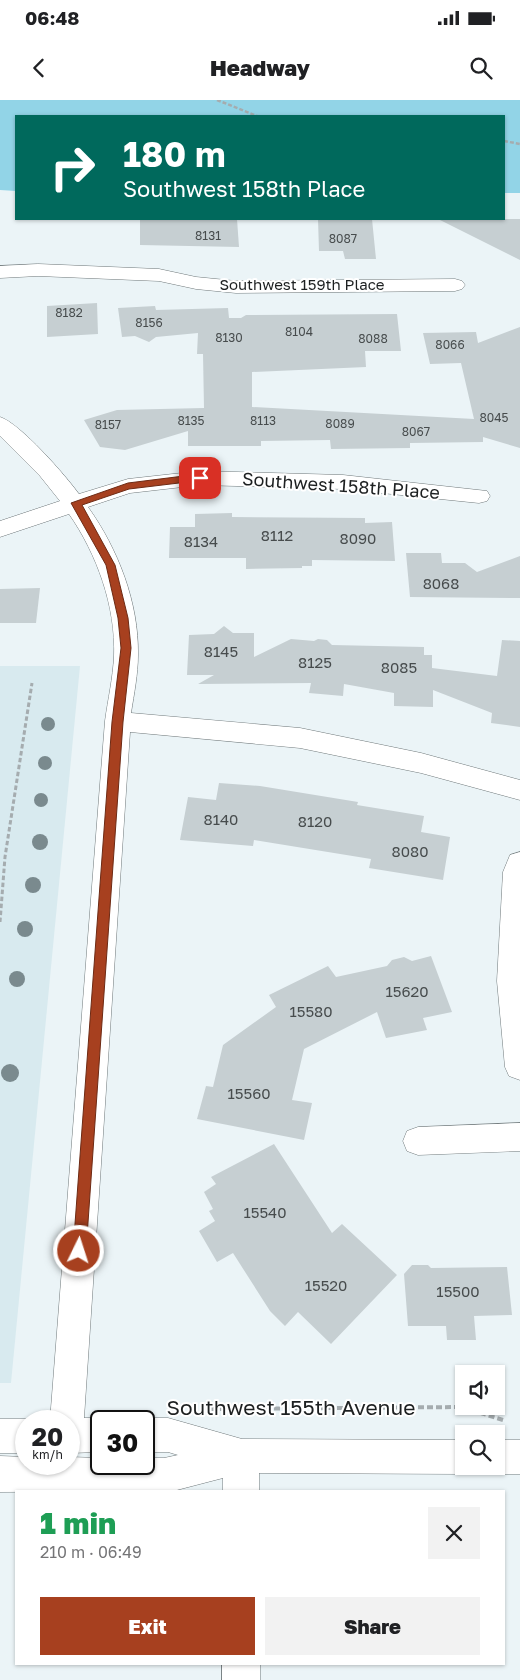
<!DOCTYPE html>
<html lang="en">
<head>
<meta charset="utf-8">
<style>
  :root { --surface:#fff; --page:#f2f2f2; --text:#202124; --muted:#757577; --accent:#a7401f }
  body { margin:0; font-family:"Golos Text",sans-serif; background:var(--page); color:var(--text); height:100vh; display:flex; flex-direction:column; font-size:19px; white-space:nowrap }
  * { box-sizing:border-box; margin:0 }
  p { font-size:16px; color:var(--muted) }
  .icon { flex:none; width:28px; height:28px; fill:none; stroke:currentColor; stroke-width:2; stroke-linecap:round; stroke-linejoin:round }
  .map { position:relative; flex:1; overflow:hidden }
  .panel { position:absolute; left:15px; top:1390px; width:490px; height:175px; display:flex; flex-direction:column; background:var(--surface); border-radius:0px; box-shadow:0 1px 4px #0004 }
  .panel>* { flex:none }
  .banner { position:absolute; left:15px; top:15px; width:490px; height:105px; border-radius:0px; box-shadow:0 1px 4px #0004; background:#00695c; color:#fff; overflow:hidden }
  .tools { position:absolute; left:455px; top:1265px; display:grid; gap:10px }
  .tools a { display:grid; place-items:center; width:50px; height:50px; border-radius:0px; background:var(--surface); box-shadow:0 1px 4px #0004; font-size:25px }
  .speed { position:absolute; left:15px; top:1310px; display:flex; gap:10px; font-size:25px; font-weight:700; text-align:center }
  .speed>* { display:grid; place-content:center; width:65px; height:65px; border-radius:50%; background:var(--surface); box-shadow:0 1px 4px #0004; line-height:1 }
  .speed small { font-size:12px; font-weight:400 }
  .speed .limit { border:2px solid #111; border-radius:8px; background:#fff; color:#111 }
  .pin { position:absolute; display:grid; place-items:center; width:42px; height:42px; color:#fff; margin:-21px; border-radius:10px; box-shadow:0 2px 8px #0006 }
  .me { position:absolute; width:55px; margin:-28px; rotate:4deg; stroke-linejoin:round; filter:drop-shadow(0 0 4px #0008) }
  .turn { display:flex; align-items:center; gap:18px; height:105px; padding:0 25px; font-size:22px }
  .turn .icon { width:65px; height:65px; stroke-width:2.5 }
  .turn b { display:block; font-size:35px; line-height:42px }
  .round { display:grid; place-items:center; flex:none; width:52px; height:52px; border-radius:0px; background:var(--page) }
  .head { display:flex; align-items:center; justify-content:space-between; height:85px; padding:0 25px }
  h1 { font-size:30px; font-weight:800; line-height:38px; color:#1e9e55 }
  .cta { display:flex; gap:10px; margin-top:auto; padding:10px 25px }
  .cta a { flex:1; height:58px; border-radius:0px; background:var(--accent); color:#fff; font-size:20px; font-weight:800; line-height:58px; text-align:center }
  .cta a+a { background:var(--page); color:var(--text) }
  .status { display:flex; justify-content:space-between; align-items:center; height:35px; padding:0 25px; background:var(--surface); direction:ltr }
  .status svg { height:14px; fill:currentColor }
  header { display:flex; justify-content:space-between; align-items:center; height:65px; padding:0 25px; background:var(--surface); font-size:22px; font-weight:800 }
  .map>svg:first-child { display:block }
</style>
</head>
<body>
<div class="status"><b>06:48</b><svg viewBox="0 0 49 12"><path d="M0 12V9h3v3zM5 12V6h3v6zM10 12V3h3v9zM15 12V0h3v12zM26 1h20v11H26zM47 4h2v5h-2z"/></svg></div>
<header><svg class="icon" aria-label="back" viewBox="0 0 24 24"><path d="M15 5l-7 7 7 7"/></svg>Headway<svg class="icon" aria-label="search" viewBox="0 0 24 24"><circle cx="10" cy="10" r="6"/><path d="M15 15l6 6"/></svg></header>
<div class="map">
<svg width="520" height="1580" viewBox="0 0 520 1580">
  <rect width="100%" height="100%" fill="#ebf4f7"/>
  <path fill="#d8eaef" d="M0,566H80L11,1283H0Z"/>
  <path fill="#92d4e7" d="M0,0H520V93H504V16H16V91L0,90Z"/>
  <g fill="#c6cfd2">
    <path d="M237,119L239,147L140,145V120Z"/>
    <path d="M318,119H372L376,159H345L343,151H319Z"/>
    <path d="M438,119H520V160Z"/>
    <path d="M97,203L98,234L47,237V206Z"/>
    <path d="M155,206L156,210L228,208L229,218H241L246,215L397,214L401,251H365L366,267L252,272V307L474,319L461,263L430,264L423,233L476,232L478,243L520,227V348L483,337V342L410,343V348L331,349L330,340L261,341V346H188V331L125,350L100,347L84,320L117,310L204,308L203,254H197L198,233L156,237L149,242L135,236L122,237L118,208Z"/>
    <path d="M232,413V417L365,418V423L392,422L395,461L312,460V466H302V468L246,469V458H169L170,427H195V414Z"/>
    <path d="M406,453H441L442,463H465L477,472L520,456V498L410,497Z"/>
    <path d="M40,488L36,523H0V489Z"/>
    <path d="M224,526L233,533H254V557L291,539L314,541L318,539L327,540L332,545L424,547V555H432V568L497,576L502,540L520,541V627L491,623L492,613L433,590V607L394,606V593L344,584L343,596L309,593L311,583L198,584L214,575H187L189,535L214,534Z"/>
    <path d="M219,683L260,686L358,702L357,705L424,716L421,732L450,737L443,780L369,768L371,759L254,740L253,746L180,740L188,697L216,700Z"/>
    <path d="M431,856L452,912L423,918L427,930L386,938L377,912L304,949L292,1000L312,1003L304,1040L197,1019L206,986L213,987L223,945L276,907L269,895L328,866L336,877L387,866L392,860L404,857L412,861Z"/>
    <path d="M274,1044L332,1133L342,1124L397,1175L331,1244L298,1212L285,1226L270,1211L233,1153L217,1162L199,1131L215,1121L209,1111L213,1109L204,1092L216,1084L211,1077Z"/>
    <path d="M412,1165H428L431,1168L507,1167L512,1215L474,1216L476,1240H447L446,1226H408L404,1174Z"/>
  </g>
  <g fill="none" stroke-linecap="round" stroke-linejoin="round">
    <g stroke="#70797b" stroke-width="1">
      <g id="minor">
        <path d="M38,164L159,169L196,177L236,181L455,179L462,181L465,185L462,189L455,191L236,193L196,189L159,181L38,176L0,178V166Z"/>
        <path d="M0,317C20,323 66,376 79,394L128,379L200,371L343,375L487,391L490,396L487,401L479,403L343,389L200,385L130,393L88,407C118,449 139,503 138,555C138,574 134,594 131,613L300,628L421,653L520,680V700L421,673L300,648L130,632L84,1318H101L109,1321H101V1352L69,1353V1321H50L105,621C108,599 113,578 114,556C116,507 97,454 69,414L0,437V421L60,401L40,376L0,336Z"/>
        <path d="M520,752V980L509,976L505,967L497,881L503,772L510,755Z"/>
        <path d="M520,1023V1051L418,1055L407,1051L403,1041L407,1031L418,1027Z"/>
        <path d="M144,1318H168L242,1339L464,1340V1366H478L476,1369L464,1374L259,1373V1391H223V1378L173,1391L0,1392V1356L26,1357V1364H69V1357L101,1358V1364H144V1358H164L178,1355L168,1352H144V1321H136Z"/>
        <path d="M0,1319H26L32,1321H26V1353H0Z"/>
        <path d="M496,1340H520V1374H496L484,1369L482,1366H496Z"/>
        <rect x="222" y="1564" width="38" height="16"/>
      </g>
    </g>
    <g stroke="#a5acaf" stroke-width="2.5" stroke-dasharray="4 2" stroke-linecap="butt">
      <path d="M217,0L257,16"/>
      <path d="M504,41L520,44"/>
    </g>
    <path stroke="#a5acaf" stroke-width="3" stroke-dasharray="4.5 2.5" stroke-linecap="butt" d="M0,822L5,757L32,583"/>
    <path stroke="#a5acaf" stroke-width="4" stroke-dasharray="6 3" stroke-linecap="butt" d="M211,1309L461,1307L503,1320"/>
    <use href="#minor" fill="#fff" fill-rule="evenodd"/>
  </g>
  <g fill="#7a8a8e">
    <circle cx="48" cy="624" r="7"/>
    <circle cx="45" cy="663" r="7"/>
    <circle cx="41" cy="700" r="7"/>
    <circle cx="40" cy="742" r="8"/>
    <circle cx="33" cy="785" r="8"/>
    <circle cx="25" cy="829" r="8"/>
    <circle cx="17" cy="879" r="8"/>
    <circle cx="10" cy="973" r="9"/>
  </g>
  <path fill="#a7401f" stroke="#6d2a14" d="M200,374L204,375V380L129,389L82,405L115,465L128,518L131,548L123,622L86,1151L84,1156L79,1158L75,1156L73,1151L112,622L121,548L118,518L106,465L71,403L128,383Z"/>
  <g text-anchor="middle" stroke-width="4" stroke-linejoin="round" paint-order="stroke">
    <g font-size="12" fill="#474c4d">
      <text x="208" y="140">8131</text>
      <text x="343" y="143">8087</text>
      <text x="69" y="217">8182</text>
      <text x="149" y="227">8156</text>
      <text x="299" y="236">8104</text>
      <text x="229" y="242">8130</text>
      <text x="373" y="243">8088</text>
      <text x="450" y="249">8066</text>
      <text x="494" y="322">8045</text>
      <text x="191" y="325">8135</text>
      <text x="263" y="325">8113</text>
      <text x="340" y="328">8089</text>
      <text x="108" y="329">8157</text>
      <text x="416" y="336">8067</text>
    </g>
    <g font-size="15" fill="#1d2021" stroke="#fff">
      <text x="302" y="190">Southwest 159th Place</text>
    </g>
    <g font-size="15" fill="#474c4d">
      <text x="277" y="441">8112</text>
      <text x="358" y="444">8090</text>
      <text x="201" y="447">8134</text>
      <text x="441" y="489">8068</text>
      <text x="221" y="557">8145</text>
      <text x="315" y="568">8125</text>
      <text x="399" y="573">8085</text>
      <text x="221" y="725">8140</text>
      <text x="315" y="727">8120</text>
      <text x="410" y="757">8080</text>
      <text x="407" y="897">15620</text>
      <text x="311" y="917">15580</text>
      <text x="249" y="999">15560</text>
      <text x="265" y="1118">15540</text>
      <text x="326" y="1191">15520</text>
      <text x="458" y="1197">15500</text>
    </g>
    <g font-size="18" fill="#1d2021" stroke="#fff">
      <text transform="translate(341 386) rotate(4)" y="6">Southwest 158th Place</text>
    </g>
    <g font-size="21" fill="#1d2021" stroke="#fff">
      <text x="291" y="1315">Southwest 155th Avenue</text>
    </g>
  </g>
</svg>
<div class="tools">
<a><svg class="icon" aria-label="sound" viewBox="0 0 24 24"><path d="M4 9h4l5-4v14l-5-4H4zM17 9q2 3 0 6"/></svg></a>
<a><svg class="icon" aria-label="search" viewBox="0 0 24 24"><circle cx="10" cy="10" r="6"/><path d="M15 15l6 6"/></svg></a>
</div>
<div class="speed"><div>20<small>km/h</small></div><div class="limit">30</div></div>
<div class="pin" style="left:200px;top:378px;background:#d93025"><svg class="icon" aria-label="arrive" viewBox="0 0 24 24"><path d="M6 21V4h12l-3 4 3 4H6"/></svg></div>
<svg class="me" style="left:79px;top:1151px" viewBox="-20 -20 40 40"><circle r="17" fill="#a7401f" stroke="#fff" stroke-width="3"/><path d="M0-11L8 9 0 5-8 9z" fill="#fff"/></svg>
<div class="banner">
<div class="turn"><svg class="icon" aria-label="right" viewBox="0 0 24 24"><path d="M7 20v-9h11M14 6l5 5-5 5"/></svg><div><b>180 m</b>Southwest 158th Place</div></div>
</div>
<section class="panel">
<div class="head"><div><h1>1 min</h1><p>210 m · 06:49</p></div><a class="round"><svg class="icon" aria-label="close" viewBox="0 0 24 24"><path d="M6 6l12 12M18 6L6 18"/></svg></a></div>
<div class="cta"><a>Exit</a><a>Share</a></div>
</section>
</div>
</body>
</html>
